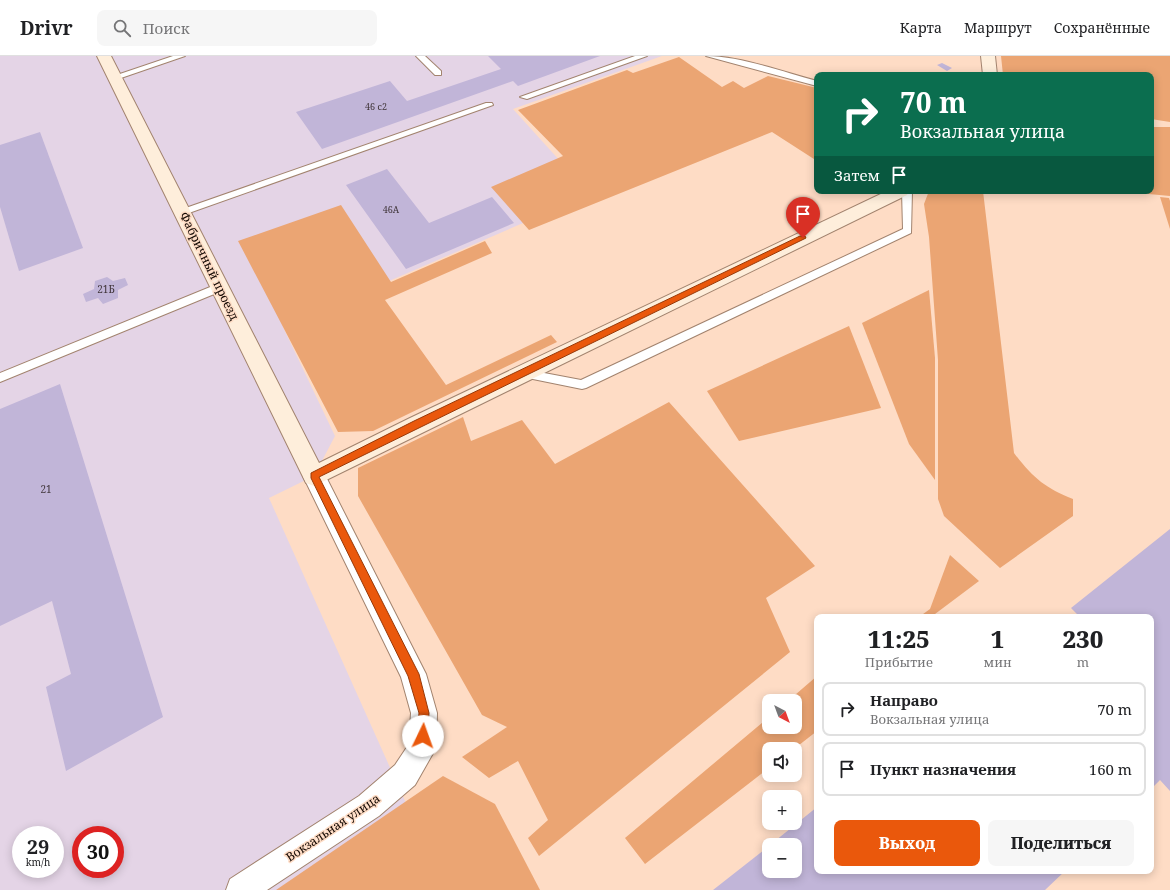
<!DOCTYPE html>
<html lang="ru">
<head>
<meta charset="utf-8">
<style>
  :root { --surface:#fff; --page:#f6f6f6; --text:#202124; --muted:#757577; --line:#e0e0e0; --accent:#ea580c }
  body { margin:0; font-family:"Noto Serif",serif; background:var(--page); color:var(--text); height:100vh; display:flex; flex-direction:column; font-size:15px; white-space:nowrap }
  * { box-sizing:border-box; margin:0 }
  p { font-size:13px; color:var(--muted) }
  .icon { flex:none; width:22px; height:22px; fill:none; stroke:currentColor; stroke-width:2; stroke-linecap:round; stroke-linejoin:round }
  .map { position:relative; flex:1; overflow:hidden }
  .panel { position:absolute; left:814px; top:558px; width:340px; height:260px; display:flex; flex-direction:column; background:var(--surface); border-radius:8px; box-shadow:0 2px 10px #0003 }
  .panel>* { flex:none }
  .top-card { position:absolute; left:814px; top:16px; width:340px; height:122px; border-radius:8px; box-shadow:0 2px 10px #0003; background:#0b6e4f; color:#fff; overflow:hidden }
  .needle { width:26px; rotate:139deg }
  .controls { position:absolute; left:762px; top:638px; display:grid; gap:8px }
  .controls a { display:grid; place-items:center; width:40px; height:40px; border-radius:8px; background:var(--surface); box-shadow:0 2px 10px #0003; font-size:20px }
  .speed { position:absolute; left:12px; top:770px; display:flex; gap:8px; font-size:20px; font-weight:700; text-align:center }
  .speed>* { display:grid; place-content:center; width:52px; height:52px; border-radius:50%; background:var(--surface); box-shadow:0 2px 10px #0003; line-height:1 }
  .speed small { font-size:10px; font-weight:400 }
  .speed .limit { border:6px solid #d22; background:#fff; color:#111 }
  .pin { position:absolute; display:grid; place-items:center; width:34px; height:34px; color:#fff; margin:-41px -17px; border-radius:50% 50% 50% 0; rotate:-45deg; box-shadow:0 0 4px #0007 }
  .pin .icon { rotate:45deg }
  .me { position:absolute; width:44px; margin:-22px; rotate:3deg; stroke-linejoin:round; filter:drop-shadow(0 0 3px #0008) }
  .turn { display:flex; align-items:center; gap:14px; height:84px; padding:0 20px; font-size:18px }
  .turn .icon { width:52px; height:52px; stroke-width:2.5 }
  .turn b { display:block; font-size:28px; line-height:34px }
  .then { display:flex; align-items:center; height:38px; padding:0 20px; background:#0003; gap:8px; font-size:15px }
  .eta { display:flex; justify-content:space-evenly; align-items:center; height:68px; text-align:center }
  .eta b { font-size:24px; font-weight:800; line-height:28px }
  .primary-button { display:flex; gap:8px; margin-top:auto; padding:8px 20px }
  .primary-button a { flex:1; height:46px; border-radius:8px; background:var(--accent); color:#fff; font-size:16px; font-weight:800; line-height:46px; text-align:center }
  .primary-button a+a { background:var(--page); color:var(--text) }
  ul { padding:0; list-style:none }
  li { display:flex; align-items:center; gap:12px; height:54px; margin:0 8px 6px; padding:0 12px; border:2px solid var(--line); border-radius:8px }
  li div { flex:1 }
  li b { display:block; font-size:15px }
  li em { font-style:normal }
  header { display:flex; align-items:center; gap:24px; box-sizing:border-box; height:56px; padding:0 20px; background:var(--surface); border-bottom:1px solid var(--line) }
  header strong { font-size:19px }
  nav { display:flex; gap:22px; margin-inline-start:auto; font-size:14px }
  .search { width:280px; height:36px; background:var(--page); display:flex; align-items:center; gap:10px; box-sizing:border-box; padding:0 14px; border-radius:8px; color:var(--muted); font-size:15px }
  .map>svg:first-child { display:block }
</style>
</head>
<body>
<header>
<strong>Drivr</strong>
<div class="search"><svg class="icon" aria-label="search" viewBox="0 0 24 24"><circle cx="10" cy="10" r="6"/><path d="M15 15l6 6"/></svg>Поиск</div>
<nav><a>Карта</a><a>Маршрут</a><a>Сохранённые</a></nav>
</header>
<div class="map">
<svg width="1170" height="834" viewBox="0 0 1170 834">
  <rect width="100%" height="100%" fill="#fedcc5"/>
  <path fill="#e4d4e6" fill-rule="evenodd" d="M0,0H662L513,53L590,138L283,271L335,380L314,420L269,442L445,834H0ZM21,779H55V813H21ZM81,779H115V813H81Z"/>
  <g fill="#eba573">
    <path d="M1001,0H1170V66L1151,63V19H1003Z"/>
    <path d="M679,1L722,31L733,25L744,32L768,20L817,32V105L772,76L529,174L491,131L563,100L518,54L627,14L633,17Z"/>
    <path d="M1151,71H1170V140L1138,137V135H1151Z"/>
    <path d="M929,135H983L1014,397C1033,422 1045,432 1073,443V460L1000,512L944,460L938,443V304L929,181L924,148Z"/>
    <path d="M1160,141L1169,142L1170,145V173Z"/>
    <path d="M341,149L391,226L485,185L492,197L385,244L446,329L551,279L557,286L373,375L338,376L238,185Z"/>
    <path d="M929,234L935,302V424L909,388L862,267Z"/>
    <path d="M849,270L881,352L739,385L707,335Z"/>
    <path d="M669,346L815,510L766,542L790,596L539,800L528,782L548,764L518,705L489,722L462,701L507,671L482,659L358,440V412L463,361L471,385L522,364L555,408Z"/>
    <path d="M950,499L979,525L931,561H919L930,553Z"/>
    <path d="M817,620V675L794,693H769V712L645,808L625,782L769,661V671H795V645H788Z"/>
    <path d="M443,720L495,748L540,834H276Z"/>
  </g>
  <g fill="#c1b5d8">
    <path d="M488,0H600L518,30L513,25L322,93L296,56L390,25L407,45L501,13Z"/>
    <path d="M942,7L952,12L947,15L937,9Z"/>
    <path d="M40,76L83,192L19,215L0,151V89Z"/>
    <path d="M387,113L429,167L492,141L514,167L406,213L346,129Z"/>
    <path d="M107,221L113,225L125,222L128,229L118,234V242L103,248L98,242L86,246L83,238L94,233L95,225Z"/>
    <path d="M60,328L163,661L66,715L46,631L71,618L52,545L0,570V353Z"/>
    <path d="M1170,473V735L1160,724L1151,733V561H1080L1071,552Z"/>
    <path d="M817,751V815H1065L1045,834H713L769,790V815H795V789H770Z"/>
  </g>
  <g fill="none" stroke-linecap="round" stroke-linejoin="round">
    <g stroke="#a2836e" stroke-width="2">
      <g id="lane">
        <path d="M173,0H185L118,23L111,21Z"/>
        <path d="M416,0H425L441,15V19H435Z"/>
        <path d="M635,0H647L527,43L520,41Z"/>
        <path d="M706,0C740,0 784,16 817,25V30Z"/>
        <path d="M486,47H492L493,49L186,158H180L178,156L180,154Z"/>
        <path d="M902,135H912L911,177L586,332L582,333L523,321L519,320L518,317L519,314L523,313L581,324L903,173Z"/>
        <path d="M220,227L225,231L224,234L0,326V317Z"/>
      </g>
    </g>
    <g stroke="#a2836e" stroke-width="2">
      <path id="street" d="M314,410L322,413L426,618L437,657L436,692L415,729L379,760L267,834H226L230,823L359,740L395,709L409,688L411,657L401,621L303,420L306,413Z"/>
    </g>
    <g stroke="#a2836e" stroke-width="2">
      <g id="secondary">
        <path d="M97,0H111L319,407L410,362L887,135H909L907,139L314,430L306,427Z"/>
        <path d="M981,0H995L997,19H983Z"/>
      </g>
    </g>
    <use href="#lane" fill="#fff" fill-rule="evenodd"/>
    <use href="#street" fill="#fff" fill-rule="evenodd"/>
    <use href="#secondary" fill="#feeedb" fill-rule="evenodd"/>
  </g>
  <path fill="#ea580c" stroke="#983908" d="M800,180H805L806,182L319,421L419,618L429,657L427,684L423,686L419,684L417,680L419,657L408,620L311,422V417L414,365Z"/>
  <g text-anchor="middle" stroke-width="3" stroke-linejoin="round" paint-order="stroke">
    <g font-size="9" fill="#3f3438">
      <text x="376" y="54">46 с2</text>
      <text x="391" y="157">46А</text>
    </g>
    <g font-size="10" fill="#3f3438">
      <text x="106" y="237">21Б</text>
      <text x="46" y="437">21</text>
    </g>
    <g font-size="12" fill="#140903" stroke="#fedcc5">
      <text transform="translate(209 210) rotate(64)" y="4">Фабричный проезд</text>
      <text transform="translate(333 772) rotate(-34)" y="4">Вокзальная улица</text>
    </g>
  </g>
</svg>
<div class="controls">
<a><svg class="needle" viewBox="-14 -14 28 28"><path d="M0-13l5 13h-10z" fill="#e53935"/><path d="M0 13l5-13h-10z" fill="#757577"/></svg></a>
<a><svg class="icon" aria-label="sound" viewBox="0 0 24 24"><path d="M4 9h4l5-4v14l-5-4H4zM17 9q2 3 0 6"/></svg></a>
<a>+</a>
<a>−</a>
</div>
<div class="speed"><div>29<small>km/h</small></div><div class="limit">30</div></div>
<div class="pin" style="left:803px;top:182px;background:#d93025"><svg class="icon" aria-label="arrive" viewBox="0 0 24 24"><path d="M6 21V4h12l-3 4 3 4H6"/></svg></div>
<svg class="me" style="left:423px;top:680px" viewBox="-20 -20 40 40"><circle r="19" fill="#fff"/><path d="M0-13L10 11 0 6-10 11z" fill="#ea580c"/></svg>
<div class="top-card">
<div class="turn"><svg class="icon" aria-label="right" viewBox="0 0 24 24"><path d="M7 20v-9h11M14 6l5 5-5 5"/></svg><div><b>70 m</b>Вокзальная улица</div></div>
<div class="then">Затем<svg class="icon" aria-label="arrive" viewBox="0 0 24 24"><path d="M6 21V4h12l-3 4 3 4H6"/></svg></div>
</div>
<section class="panel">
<div class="eta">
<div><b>11:25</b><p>Прибытие</p></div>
<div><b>1</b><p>мин</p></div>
<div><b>230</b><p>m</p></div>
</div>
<ul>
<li><svg class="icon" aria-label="right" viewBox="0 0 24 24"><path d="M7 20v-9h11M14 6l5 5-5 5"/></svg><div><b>Направо</b><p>Вокзальная улица</p></div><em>70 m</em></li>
<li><svg class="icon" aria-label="arrive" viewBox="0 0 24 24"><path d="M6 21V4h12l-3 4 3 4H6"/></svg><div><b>Пункт назначения</b></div><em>160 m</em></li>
</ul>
<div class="primary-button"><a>Выход</a><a>Поделиться</a></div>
</section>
</div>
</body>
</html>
